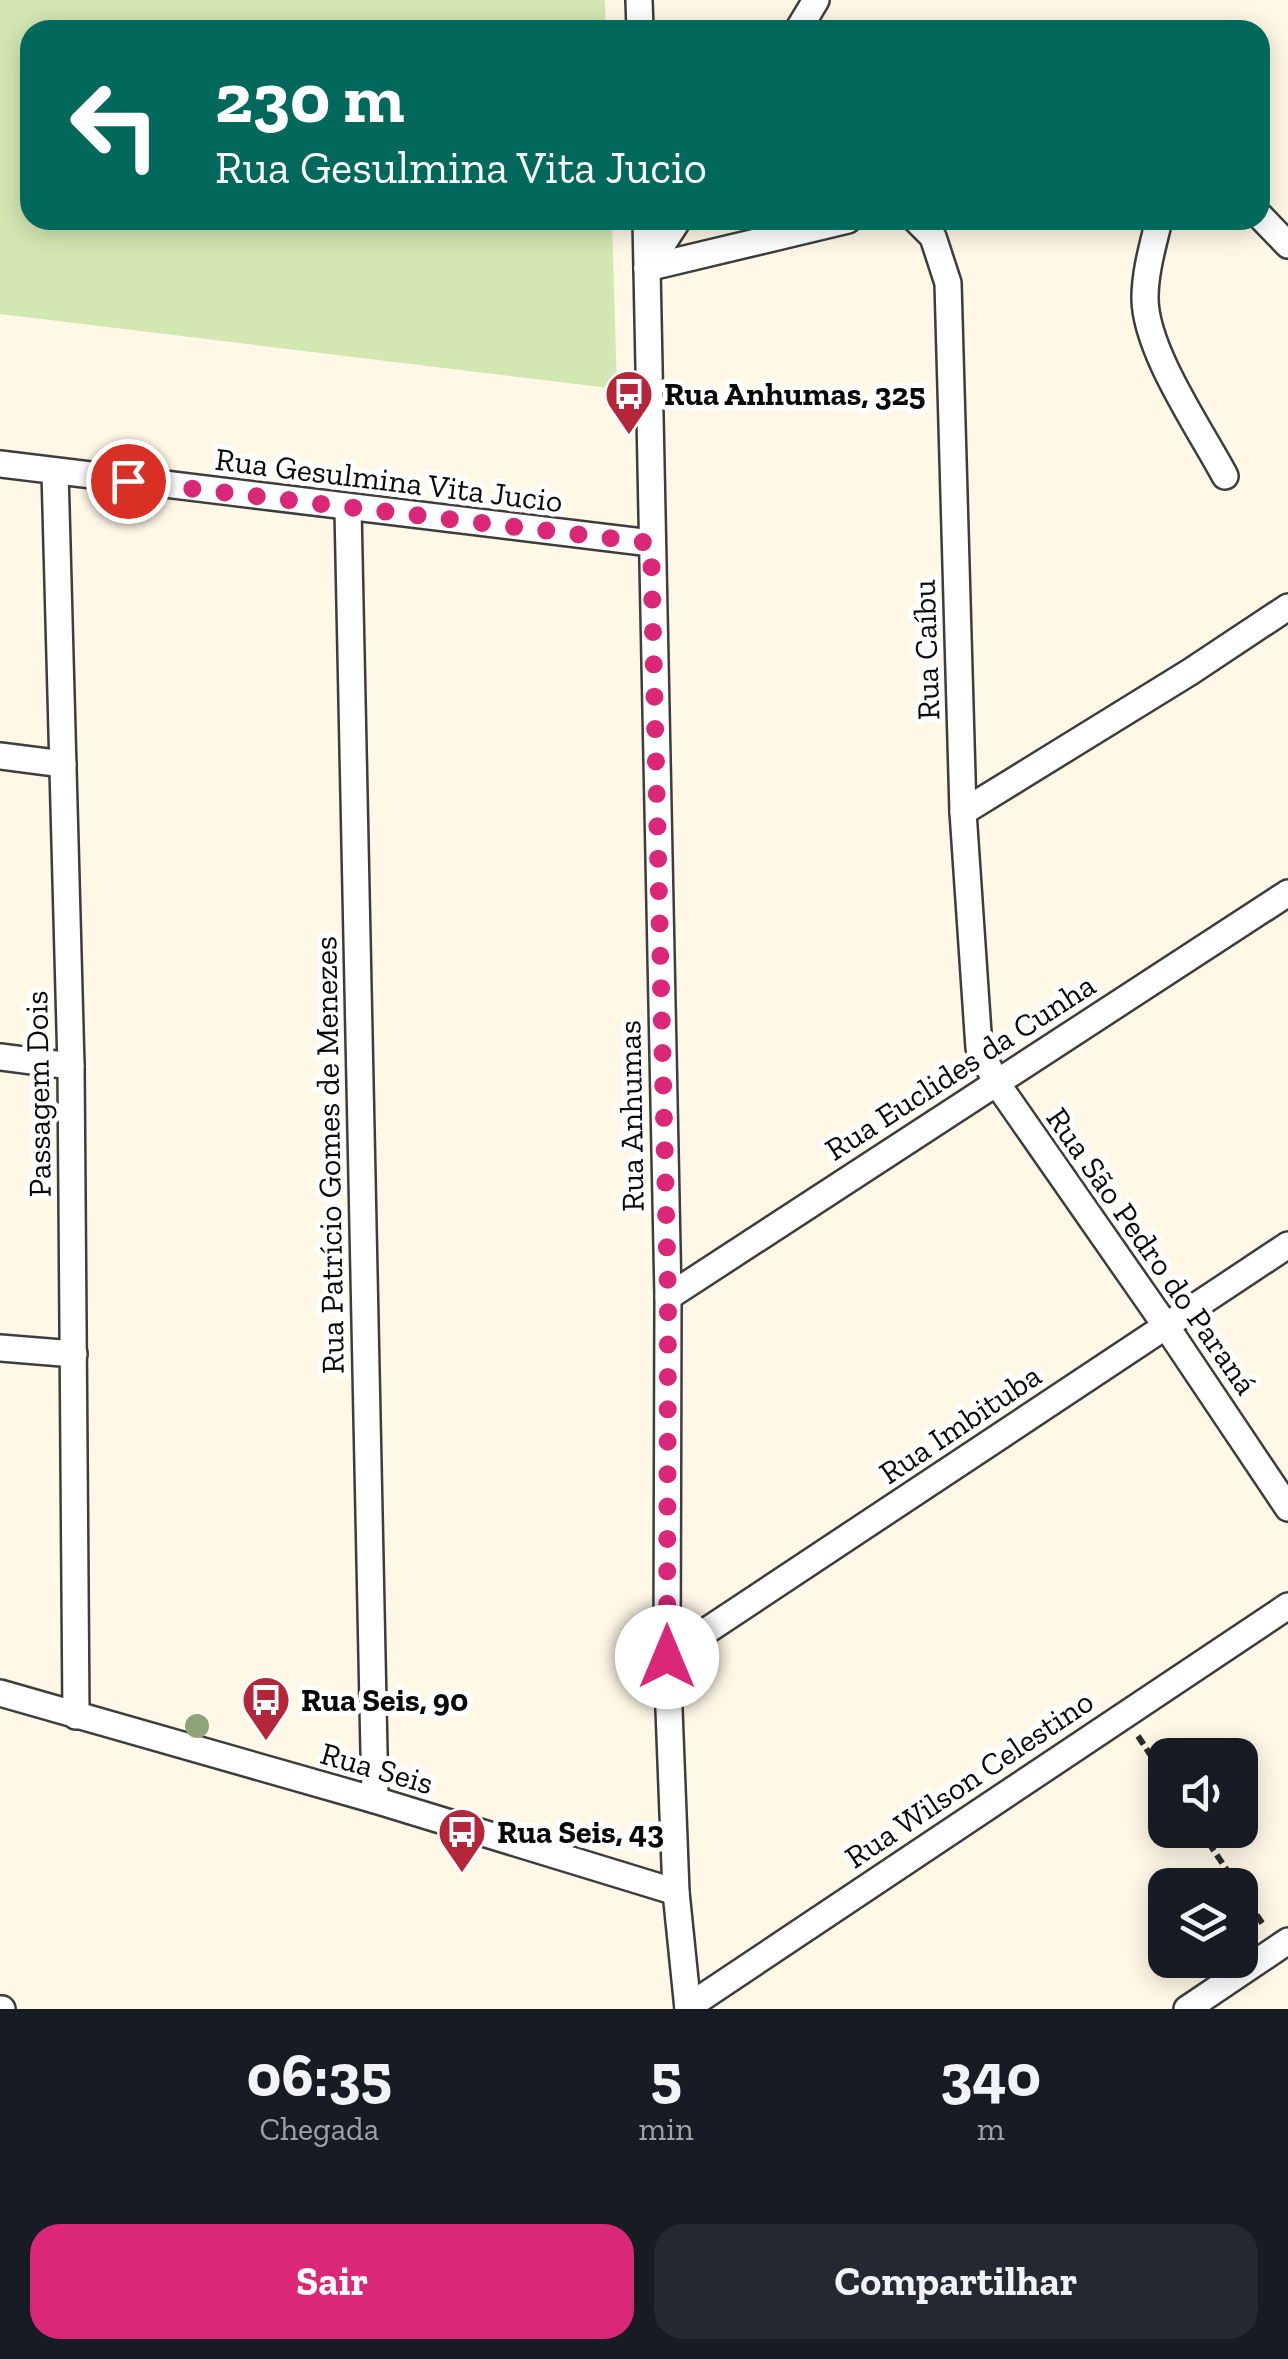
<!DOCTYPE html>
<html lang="pt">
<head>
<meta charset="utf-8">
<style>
  :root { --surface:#171b24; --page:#242831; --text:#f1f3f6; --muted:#9ea1a6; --accent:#db2777 }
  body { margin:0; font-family:"Zilla Slab",serif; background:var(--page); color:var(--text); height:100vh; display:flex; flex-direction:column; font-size:38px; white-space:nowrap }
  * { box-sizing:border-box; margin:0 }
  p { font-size:32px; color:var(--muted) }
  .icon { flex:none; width:55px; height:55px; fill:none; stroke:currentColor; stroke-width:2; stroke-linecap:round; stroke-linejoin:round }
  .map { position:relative; height:2009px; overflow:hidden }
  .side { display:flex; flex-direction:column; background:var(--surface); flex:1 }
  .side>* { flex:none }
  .top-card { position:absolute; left:20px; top:20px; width:1250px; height:210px; border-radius:30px; box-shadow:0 5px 25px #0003; background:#00695c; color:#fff; overflow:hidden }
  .buttons { position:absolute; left:1148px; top:1738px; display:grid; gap:20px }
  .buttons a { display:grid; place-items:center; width:110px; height:110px; border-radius:20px; background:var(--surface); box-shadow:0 5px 25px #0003; font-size:50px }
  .pin { position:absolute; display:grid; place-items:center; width:85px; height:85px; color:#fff; margin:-42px; border:5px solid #fff; border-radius:50%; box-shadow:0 2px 10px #0007 }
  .me { position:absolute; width:110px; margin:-55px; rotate:0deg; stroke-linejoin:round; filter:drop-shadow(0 0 8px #0008) }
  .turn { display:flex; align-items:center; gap:35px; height:210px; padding:0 30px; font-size:45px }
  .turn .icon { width:130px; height:130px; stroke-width:2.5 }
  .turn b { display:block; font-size:70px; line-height:85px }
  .eta { display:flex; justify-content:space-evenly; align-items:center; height:170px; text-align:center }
  .eta b { font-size:60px; font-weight:700; line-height:70px }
  .action { display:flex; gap:20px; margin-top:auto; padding:20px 30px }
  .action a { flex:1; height:115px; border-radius:30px; background:var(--accent); color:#fff; font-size:40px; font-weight:700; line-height:115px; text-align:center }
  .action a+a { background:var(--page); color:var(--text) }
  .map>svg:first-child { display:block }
</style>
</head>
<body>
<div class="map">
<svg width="1288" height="2009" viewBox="0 0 1288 2009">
  <rect width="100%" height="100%" fill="#fff8e7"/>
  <path fill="#d3e7b3" d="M0,0H605L606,30H30V220H612L617,389L0,314Z"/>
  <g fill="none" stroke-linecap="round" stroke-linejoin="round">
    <g stroke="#3d3d3d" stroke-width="30">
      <g id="minor">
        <path d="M639,0L640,30"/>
        <path d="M798,30L816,0"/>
        <path d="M1260,216L1288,245"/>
        <path d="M646,220L668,1297L667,1657L676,1892L688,2009"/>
        <path d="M916,220L933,237L948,283L963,812L979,1048L996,1082L1166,1326L1288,1508"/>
        <path d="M1159,220C1153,245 1145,272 1145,298C1145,350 1200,429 1225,476"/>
        <path d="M647,268L848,220"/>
        <path d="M647,268L678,220"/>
        <path d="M0,464L651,543"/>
        <path d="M55,471L71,1066L76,1716"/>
        <path d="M348,509L375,1800"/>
        <path d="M0,756L63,764"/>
        <path d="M963,812L1190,672L1288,607"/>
        <path d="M0,1057L71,1066"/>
        <path d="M668,1297L1288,893"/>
        <path d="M0,1348L74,1354"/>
        <path d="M667,1657L1288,1245"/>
        <path d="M0,1693L375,1800L676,1892"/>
        <path d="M688,2007L1288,1606"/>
        <path d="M0,2009H2"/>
        <path d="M1187,2009L1288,1941"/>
      </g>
    </g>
    <g stroke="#2c2c2c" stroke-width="6" stroke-dasharray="10 5" stroke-linecap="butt">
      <path d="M1138,1736L1165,1777"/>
      <path d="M1200,1830L1237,1885"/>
      <path d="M1240,1890L1264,1926"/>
    </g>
    <use href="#minor" stroke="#fff" stroke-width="25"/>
  </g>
  <circle fill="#8ea478" cx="197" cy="1726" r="12"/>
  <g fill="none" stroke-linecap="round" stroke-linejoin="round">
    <path stroke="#db2777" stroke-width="18" stroke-dasharray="0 32.4" d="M128,481L651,543L668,1297L667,1657"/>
  </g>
  <defs>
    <g id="bus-pin" transform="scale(2.5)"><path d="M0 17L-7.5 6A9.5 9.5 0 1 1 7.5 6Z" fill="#b5263b" stroke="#fff"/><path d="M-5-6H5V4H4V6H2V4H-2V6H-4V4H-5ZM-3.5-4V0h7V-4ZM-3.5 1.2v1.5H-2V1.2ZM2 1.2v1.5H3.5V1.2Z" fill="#fff"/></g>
  </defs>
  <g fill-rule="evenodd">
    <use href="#bus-pin" x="629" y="394"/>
    <use href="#bus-pin" x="266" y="1700"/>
    <use href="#bus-pin" x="462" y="1832"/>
  </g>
  <g text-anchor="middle" stroke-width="10" stroke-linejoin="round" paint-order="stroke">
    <g font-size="32" font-weight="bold" fill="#0a0a0a" stroke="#fff" text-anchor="start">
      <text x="664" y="405">Rua Anhumas, 325</text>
      <text x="301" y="1711">Rua Seis, 90</text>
      <text x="497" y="1843">Rua Seis, 43</text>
    </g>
    <g font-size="32" fill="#0a0a0a" stroke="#fff">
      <text transform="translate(389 480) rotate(7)" y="11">Rua Gesulmina Vita Jucio</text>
      <text transform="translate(926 650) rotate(-92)" y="11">Rua Caíbu</text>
      <text transform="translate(960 1067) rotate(-33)" y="11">Rua Euclides da Cunha</text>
      <text transform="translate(38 1094) rotate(-91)" y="11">Passagem Dois</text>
      <text transform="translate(631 1116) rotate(-91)" y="11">Rua Anhumas</text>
      <text transform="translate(329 1155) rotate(-91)" y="11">Rua Patrício Gomes de Menezes</text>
      <text transform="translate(1152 1251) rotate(55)" y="11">Rua São Pedro do Paraná</text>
      <text transform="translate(960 1424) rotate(-34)" y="11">Rua Imbituba</text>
      <text transform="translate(377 1768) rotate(16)" y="11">Rua Seis</text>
      <text transform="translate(969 1779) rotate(-34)" y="11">Rua Wilson Celestino</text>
    </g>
  </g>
</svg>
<div class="buttons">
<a><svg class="icon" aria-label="sound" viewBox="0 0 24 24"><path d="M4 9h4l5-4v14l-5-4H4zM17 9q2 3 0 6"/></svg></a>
<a><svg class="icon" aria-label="layers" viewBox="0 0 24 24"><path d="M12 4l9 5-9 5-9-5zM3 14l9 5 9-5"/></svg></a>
</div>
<div class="pin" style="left:128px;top:481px;background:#d93025"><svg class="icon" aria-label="arrive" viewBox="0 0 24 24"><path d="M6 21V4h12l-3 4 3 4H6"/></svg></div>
<svg class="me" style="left:667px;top:1657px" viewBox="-20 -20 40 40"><circle r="19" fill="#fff"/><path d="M0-13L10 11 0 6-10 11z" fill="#db2777"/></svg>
<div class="top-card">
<div class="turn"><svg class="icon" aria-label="left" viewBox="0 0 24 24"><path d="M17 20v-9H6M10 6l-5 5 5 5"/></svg><div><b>230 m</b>Rua Gesulmina Vita Jucio</div></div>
</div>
</div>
<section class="side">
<div class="eta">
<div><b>06:35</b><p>Chegada</p></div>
<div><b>5</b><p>min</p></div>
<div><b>340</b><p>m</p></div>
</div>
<div class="action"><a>Sair</a><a>Compartilhar</a></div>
</section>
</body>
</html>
